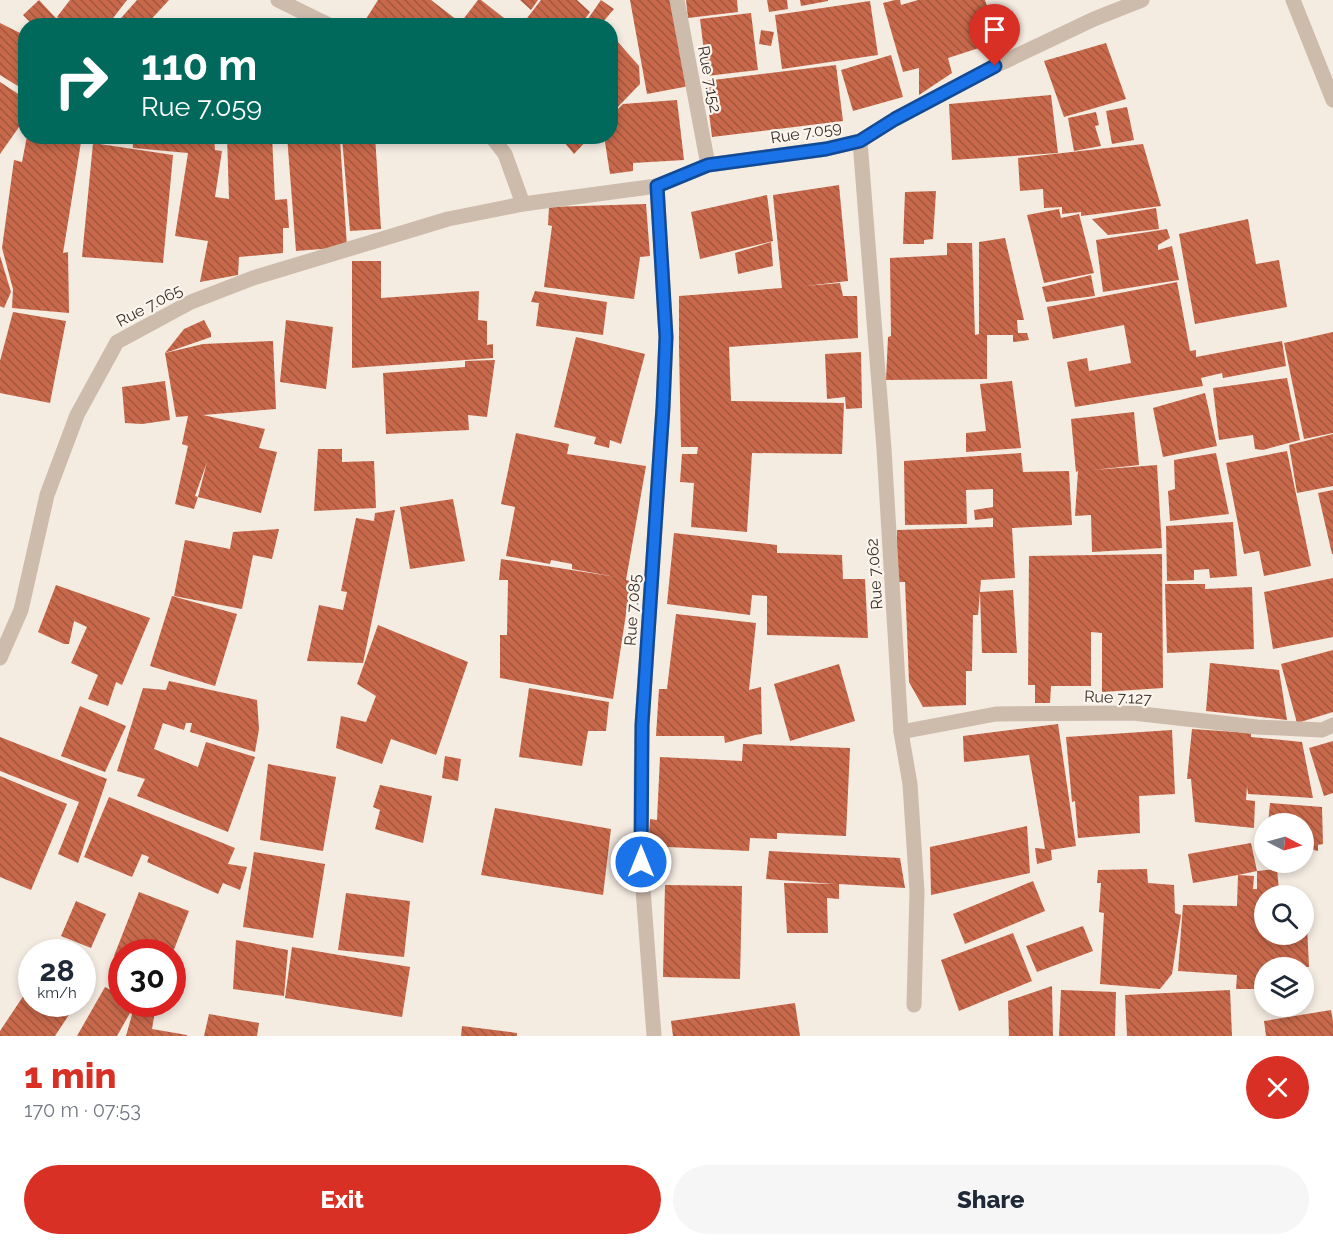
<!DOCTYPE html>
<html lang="en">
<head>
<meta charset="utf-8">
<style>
  :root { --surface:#fff; --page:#f6f6f7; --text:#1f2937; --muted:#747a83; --accent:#d93025 }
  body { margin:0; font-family:Raleway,sans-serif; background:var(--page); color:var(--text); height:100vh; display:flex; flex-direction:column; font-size:22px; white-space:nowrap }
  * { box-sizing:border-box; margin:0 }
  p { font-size:20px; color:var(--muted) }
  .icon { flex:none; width:33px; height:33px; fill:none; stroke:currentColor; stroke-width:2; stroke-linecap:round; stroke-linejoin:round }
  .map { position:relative; height:1036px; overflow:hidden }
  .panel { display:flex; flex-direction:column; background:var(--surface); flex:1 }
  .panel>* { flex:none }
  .banner { position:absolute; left:18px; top:18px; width:600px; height:126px; border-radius:24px; box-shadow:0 3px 9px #0003; background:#00695c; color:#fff; overflow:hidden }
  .needle { width:39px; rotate:96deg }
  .buttons { position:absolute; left:1254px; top:813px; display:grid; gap:12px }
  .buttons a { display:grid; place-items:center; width:60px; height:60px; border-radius:50%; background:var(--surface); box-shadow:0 3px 9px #0003; font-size:30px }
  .speed { position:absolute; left:18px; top:939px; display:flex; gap:12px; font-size:30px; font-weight:700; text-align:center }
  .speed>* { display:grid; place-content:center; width:78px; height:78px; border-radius:50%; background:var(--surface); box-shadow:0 3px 9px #0003; line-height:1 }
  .speed small { font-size:15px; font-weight:400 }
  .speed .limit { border:9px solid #d22; background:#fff; color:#111 }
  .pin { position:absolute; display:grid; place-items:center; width:51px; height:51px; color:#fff; margin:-62px -26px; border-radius:50% 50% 50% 0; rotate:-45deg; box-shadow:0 0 6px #0007 }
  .pin .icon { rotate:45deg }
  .me { position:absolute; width:66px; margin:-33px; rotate:0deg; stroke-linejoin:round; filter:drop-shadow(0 0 4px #0008) }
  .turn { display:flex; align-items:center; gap:21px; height:126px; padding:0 24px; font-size:27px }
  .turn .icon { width:78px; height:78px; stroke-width:2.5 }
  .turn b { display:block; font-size:42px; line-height:51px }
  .round { display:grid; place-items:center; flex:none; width:63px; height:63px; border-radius:32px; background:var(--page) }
  .summary { display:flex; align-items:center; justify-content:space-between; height:102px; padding:0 24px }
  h1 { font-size:36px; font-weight:800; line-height:45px; color:var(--accent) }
  .cta { display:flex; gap:12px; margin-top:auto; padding:12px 24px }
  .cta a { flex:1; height:69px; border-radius:36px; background:var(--accent); color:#fff; font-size:24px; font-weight:800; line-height:69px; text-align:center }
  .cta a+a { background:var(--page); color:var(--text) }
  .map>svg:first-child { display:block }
</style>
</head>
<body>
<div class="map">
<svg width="1333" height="1036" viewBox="0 0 1333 1036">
  <defs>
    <pattern id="building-back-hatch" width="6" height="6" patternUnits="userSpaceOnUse" patternTransform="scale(1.5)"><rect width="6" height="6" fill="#c8694b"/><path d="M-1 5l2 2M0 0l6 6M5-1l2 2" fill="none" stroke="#a4573f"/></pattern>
  </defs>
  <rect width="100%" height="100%" fill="#f4ebe1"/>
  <g fill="url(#building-back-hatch)" fill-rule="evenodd">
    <path d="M39,0L51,13L64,26H34L23,15Z"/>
    <path d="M70,0H127L107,26H68L57,17Z"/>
    <path d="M137,0H169L145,26H114Z"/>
    <path d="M378,0H431L457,20L453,26H375L366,19Z"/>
    <path d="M478,0H481L514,26H458Z"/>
    <path d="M520,0H538L531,10Z"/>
    <path d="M541,0H577L590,12L580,26H521Z"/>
    <path d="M601,0L614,9L602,23L604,26H583Z"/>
    <path d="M630,0H672L689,86L647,94Z"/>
    <path d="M686,0H737L738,12L688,18Z"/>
    <path d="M767,0H787L788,9L769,12Z"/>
    <path d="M800,0H828V1L801,6Z"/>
    <path d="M895,0H900L901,5L918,0H985L996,32L980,39L982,47L948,58L952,73L919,95V68L903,72L883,3Z"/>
    <path d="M870,1L878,55L782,69L775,15Z"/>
    <path d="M751,13L758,70L707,76L700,19Z"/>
    <path d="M0,23L26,36V91L0,75Z"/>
    <path d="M761,30L774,32L771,46L759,44Z"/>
    <path d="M610,33L639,66L640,84L610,115Z"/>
    <path d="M1106,43L1126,99L1064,117L1044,61Z"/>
    <path d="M891,55L903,97L853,111L841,70Z"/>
    <path d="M836,65L843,121L712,137L705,81Z"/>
    <path d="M0,82L26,99V117L0,154Z"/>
    <path d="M1051,95L1058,153L952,160L949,104Z"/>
    <path d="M677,100L684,160L633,163V171L610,174L604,136H610V117L623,104Z"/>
    <path d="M1127,107L1134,140L1112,144L1106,111Z"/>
    <path d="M1096,112L1099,125L1095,126L1101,146L1074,151L1068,118Z"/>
    <path d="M27,136H82L63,253L68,252L69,313L12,308L13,289L2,248L14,160L22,162Z"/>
    <path d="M132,136H214L215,150L222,151L215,197L229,199L227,136H272L275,200L287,199L289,228H283V253L239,257L238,275L200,282L208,241L175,236L188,153L133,148Z"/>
    <path d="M287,136H345L343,138L375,136L381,229L350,231L342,138L340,139L347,247L296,251Z"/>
    <path d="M559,136H591L574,154Z"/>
    <path d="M93,143L173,155L163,263L82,257Z"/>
    <path d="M1143,144L1161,206L1081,216V212L1062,214V207L1044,208L1043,189L1020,191L1018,158Z"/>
    <path d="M839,185L848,281L805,286L840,283L843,296H857L858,338L729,347L731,401L844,403L842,454L752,453L747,532L691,527L694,483L680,482L682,454H697L698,447H681L679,348V296L782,288L773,195Z"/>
    <path d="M936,191L933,239L924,240V244H903L905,192Z"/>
    <path d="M767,195L773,241L700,259L691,212Z"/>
    <path d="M646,204L650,256L640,257L634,299L544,287L552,226L548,225L549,207Z"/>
    <path d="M1156,208L1159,229L1108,235L1092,219Z"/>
    <path d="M1059,209L1061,218L1079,214L1094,273L1044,283L1027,215Z"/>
    <path d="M1248,219L1256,264L1279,260L1287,307L1195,324L1179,234Z"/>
    <path d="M1167,229L1170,238L1158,245V250L1172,246L1179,280L1103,292L1096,240Z"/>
    <path d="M1005,238L1024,320H1017L1018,333H1027L1029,340L1013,342V335H987V379L886,380L888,337L891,336L890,258L947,255V243H972L975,335L979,334V242Z"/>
    <path d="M771,242L773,266L738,274L735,253Z"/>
    <path d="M0,256L11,292L4,308L0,306Z"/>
    <path d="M352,261H381V298L479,291L478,320L487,321V345L493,344V358L352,368Z"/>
    <path d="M1091,275L1095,296L1046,302L1042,287Z"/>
    <path d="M1177,282L1190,351L1196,350V357L1282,341L1286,366L1223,378L1222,373L1201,378L1203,386L1075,407L1067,362L1087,358L1089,371L1131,363L1124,325L1053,339L1047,307Z"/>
    <path d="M535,291L607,302L603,335L536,326L539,303L531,302Z"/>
    <path d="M13,312L66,321L50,403L0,393V361Z"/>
    <path d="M204,320L211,333V337L165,353L184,329Z"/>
    <path d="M286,320L333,327L326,389L280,382Z"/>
    <path d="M1333,332V433L1304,439L1284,343Z"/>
    <path d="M576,337L645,354L621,444L610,440L609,448L594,444L596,437L554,427Z"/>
    <path d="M273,341L276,409L203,415L265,429L259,448L277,452L261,513L198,497L194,509L175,504L188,446L182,444L188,416L176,417L165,353L203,344ZM207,462L198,497L195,496Z"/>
    <path d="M861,352L862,408L846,409L845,397L827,399L825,354Z"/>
    <path d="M495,360L487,417L468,415L469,430L386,434L383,373L465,367V361Z"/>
    <path d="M1287,378L1300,440L1263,450L1255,449L1253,435L1219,440L1213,388Z"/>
    <path d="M165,381L170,420L142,424L125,423L122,387Z"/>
    <path d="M1012,381L1021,448L966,452V433L986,431L980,384Z"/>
    <path d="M1205,393L1217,446L1163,457L1153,408Z"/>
    <path d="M1134,412L1139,465L1093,470L1157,465L1162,548L1092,552L1091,515L1075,516L1078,471L1076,472L1071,419Z"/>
    <path d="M516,433L569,444L567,454L646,466L626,580L631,581L613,699L500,678V635H507L508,580H499L501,559L616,577L572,569V564L551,560L550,564L506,556L515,507L501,504Z"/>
    <path d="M1333,434V486L1297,493L1289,445Z"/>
    <path d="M318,449H342V462L374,461L376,508L314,511Z"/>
    <path d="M1287,451L1311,566L1264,576L1259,551L1244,554L1226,463Z"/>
    <path d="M1021,453L1023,472L1069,471L1072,525L1012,528L1015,578L981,580L978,615H973L972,671H966V705L923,707L909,682L905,582H897V530L993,527V518L975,520L974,510L993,507V489L966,490L967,524L905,525L904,461Z"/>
    <path d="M1216,453L1229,514L1170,521L1168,491L1175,489L1174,460Z"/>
    <path d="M1333,490V554H1332L1318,493Z"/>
    <path d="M453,499L465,561L410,569L400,507Z"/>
    <path d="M395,510L363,663L307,661L319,605L343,610L347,592L341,591L356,518L374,521L375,513Z"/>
    <path d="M1233,522L1237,576L1210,578L1209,569L1194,570V580L1167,581L1166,526Z"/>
    <path d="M279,529L272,559L253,555L242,609L174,596L185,540L230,549L233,532Z"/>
    <path d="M674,533L777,545V553L842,555L843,579H865L868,638L767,635V596L752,595L750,615L667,604Z"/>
    <path d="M1162,554L1163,688L1102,692V633L1091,632V686H1051L1050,703H1035V685H1028L1029,556Z"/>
    <path d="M1333,578V637L1273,649L1264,592Z"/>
    <path d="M1165,584H1205V589L1252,587L1254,649L1167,653Z"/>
    <path d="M56,585L150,618L122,685L116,682L108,706L88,699L98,675L71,663L87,627L74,621L69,644H64L38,632Z"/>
    <path d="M1013,590L1017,653H982L980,592Z"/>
    <path d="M172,596L237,614L215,686L150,666Z"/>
    <path d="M676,614L756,623L749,690L761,687L762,734L755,735L725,743L724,736H656L659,689H667Z"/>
    <path d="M378,625L468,662L436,755L391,739L382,764L336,748L341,716L366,722L376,696L357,684Z"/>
    <path d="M1333,650V712L1297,723L1281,664Z"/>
    <path d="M1210,663L1279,670L1287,720L1206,711Z"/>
    <path d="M839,664L855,721L790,741L774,684Z"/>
    <path d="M169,681L257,700L259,729L255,752L190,732L192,723H186L184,730L163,723L154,749L198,767L206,742L255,757L228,832L137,796L145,779L117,771L143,688L166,690Z"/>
    <path d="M529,688L609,702L606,731H588L582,766L519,757Z"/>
    <path d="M80,706L126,726L105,772L61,756Z"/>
    <path d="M1058,724L1076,846L1051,850L1052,860L1037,864L1035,848L1045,849L1029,755L964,762L963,736Z"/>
    <path d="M1192,729L1251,733V737L1302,742L1313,798L1248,794L1247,786L1246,800L1255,801L1254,828L1195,822L1191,779H1187Z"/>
    <path d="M1172,730L1175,794L1139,796L1140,833L1078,838L1075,801L1072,802L1066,737Z"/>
    <path d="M0,737L107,779L78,863L58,854L79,802L0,771Z"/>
    <path d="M1333,741V793L1324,796L1309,748Z"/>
    <path d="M743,744L850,748L846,836L777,833V839L750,838L749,851L648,846L650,819L657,820L660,757L742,761Z"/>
    <path d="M445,756L461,759L458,781L442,778Z"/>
    <path d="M268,764L336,777L323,851L260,840Z"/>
    <path d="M0,776L67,804L31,890L0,877Z"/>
    <path d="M380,785L432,796L423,843L375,829L380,810L373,807Z"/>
    <path d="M109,797L235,848L228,864L247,867L240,890L223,883L218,894L147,862L149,857L142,854L132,877L84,857Z"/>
    <path d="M1270,803L1322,807L1323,844L1318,845V851L1304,848V824H1268Z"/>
    <path d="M495,808L611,829L603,895L481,875Z"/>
    <path d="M1027,826L1030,873L931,895L930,847Z"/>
    <path d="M1251,843L1257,871L1238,875L1254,876L1253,889H1257V871L1277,869L1279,890L1296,891V896H1264V934H1304V924L1307,925L1309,967L1264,968V989H1236L1237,975L1178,971L1183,905L1237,906L1238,875L1193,883L1188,854Z"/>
    <path d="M769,851L900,858L905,888L839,884V899L827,898L828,933H787L784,883L835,884L766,879Z"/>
    <path d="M254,852L325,864L313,938L243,927Z"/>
    <path d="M1147,869L1148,883L1174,885L1175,913L1181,915L1172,974L1160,989L1100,984L1104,913L1099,912L1101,883H1097L1098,870Z"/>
    <path d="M1033,881L1045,911L965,944L953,914Z"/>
    <path d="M665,885L742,886L740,979L663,977Z"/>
    <path d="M139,892L189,911L173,952H122V958L114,956Z"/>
    <path d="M346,893L410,901L404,957L338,950Z"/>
    <path d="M76,901L106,914L91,948L61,936Z"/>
    <path d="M1083,926L1093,951L1037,972L1026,946Z"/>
    <path d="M1013,933L1032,981L959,1011L941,960Z"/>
    <path d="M236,940L288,950L284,996L233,989Z"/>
    <path d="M292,947L410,967L402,1017L285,998Z"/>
    <path d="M82,975L91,981L82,994Z"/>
    <path d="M32,983V1004H76L55,1036H0V1031Z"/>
    <path d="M1052,986L1053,1036H1009L1008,1001Z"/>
    <path d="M105,987L122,996V1004H134L155,1011L152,1029L187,1035V1036H126L135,1004L117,1036H77Z"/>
    <path d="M1061,990L1116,992L1115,1036H1059Z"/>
    <path d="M1230,990L1232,1036H1127L1125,995Z"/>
    <path d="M795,1003L800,1036H673L671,1021Z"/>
    <path d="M1331,1010L1333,1021V1036H1266L1264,1021Z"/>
    <path d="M209,1014L259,1023L257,1036H204Z"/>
    <path d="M462,1026L517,1033V1036H461Z"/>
  </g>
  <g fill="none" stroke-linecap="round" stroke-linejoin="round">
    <g stroke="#cdbbac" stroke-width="15">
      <path d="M278,0L331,26"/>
      <path d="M677,0L708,165"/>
      <path d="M1293,0L1333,100"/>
      <path d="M491,136L505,154L523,204L657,186L708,165L826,149L860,141L895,119L995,66L1094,19L1142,0"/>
      <path d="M860,141L884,449L901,732L910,784L917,892L914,1005"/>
      <path d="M0,658L21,610L47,495L77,415L117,342L191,302L253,278L448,219L523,204"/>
      <path d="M901,732L996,714L1133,713L1257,727L1322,730L1333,725"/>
      <path d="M654,1036L641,862V784L642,725L663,407L666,337L657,186"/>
    </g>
  </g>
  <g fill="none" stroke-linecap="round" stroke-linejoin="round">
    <g stroke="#114b97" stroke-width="15">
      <path id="route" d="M641,862L642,725L663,407L666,337L657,186L708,165L826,149L860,141L895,119L995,66"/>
    </g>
    <use href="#route" stroke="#1a73e8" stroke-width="10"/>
  </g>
  <g text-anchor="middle" stroke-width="4.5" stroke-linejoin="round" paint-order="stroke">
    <g font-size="16" fill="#3b302b" stroke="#fbf5ee">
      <text transform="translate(710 79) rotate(79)" y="6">Rue 7.152</text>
      <text transform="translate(806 132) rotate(-9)" y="6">Rue 7.059</text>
      <text transform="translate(149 305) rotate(-28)" y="6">Rue 7.065</text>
      <text transform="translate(874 574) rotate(-94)" y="6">Rue 7.062</text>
      <text transform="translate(632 610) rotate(-86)" y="6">Rue 7.085</text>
      <text transform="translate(1118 697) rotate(2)" y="6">Rue 7.127</text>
    </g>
  </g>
</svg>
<div class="buttons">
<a><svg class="needle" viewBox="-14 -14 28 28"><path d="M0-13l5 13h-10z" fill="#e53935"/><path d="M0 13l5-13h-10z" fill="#747a83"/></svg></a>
<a><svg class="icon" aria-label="search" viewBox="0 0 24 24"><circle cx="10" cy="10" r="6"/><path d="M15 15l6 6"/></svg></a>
<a><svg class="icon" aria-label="layers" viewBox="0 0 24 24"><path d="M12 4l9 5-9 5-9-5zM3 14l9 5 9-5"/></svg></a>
</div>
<div class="speed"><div>28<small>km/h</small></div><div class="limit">30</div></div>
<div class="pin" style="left:995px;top:66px;background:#d93025"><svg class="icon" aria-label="arrive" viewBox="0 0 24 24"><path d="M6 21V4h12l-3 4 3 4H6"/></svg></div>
<svg class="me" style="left:641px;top:862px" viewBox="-20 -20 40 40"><circle r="17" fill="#1a73e8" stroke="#fff" stroke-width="3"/><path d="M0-11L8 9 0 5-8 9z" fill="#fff"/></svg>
<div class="banner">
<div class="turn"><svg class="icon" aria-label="right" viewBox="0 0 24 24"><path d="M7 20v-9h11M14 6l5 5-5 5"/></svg><div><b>110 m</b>Rue 7.059</div></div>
</div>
</div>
<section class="panel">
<div class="summary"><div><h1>1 min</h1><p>170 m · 07:53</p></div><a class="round" style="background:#d93025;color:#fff"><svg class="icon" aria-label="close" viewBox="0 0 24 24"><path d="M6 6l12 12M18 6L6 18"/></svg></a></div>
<div class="cta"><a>Exit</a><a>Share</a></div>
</section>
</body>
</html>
